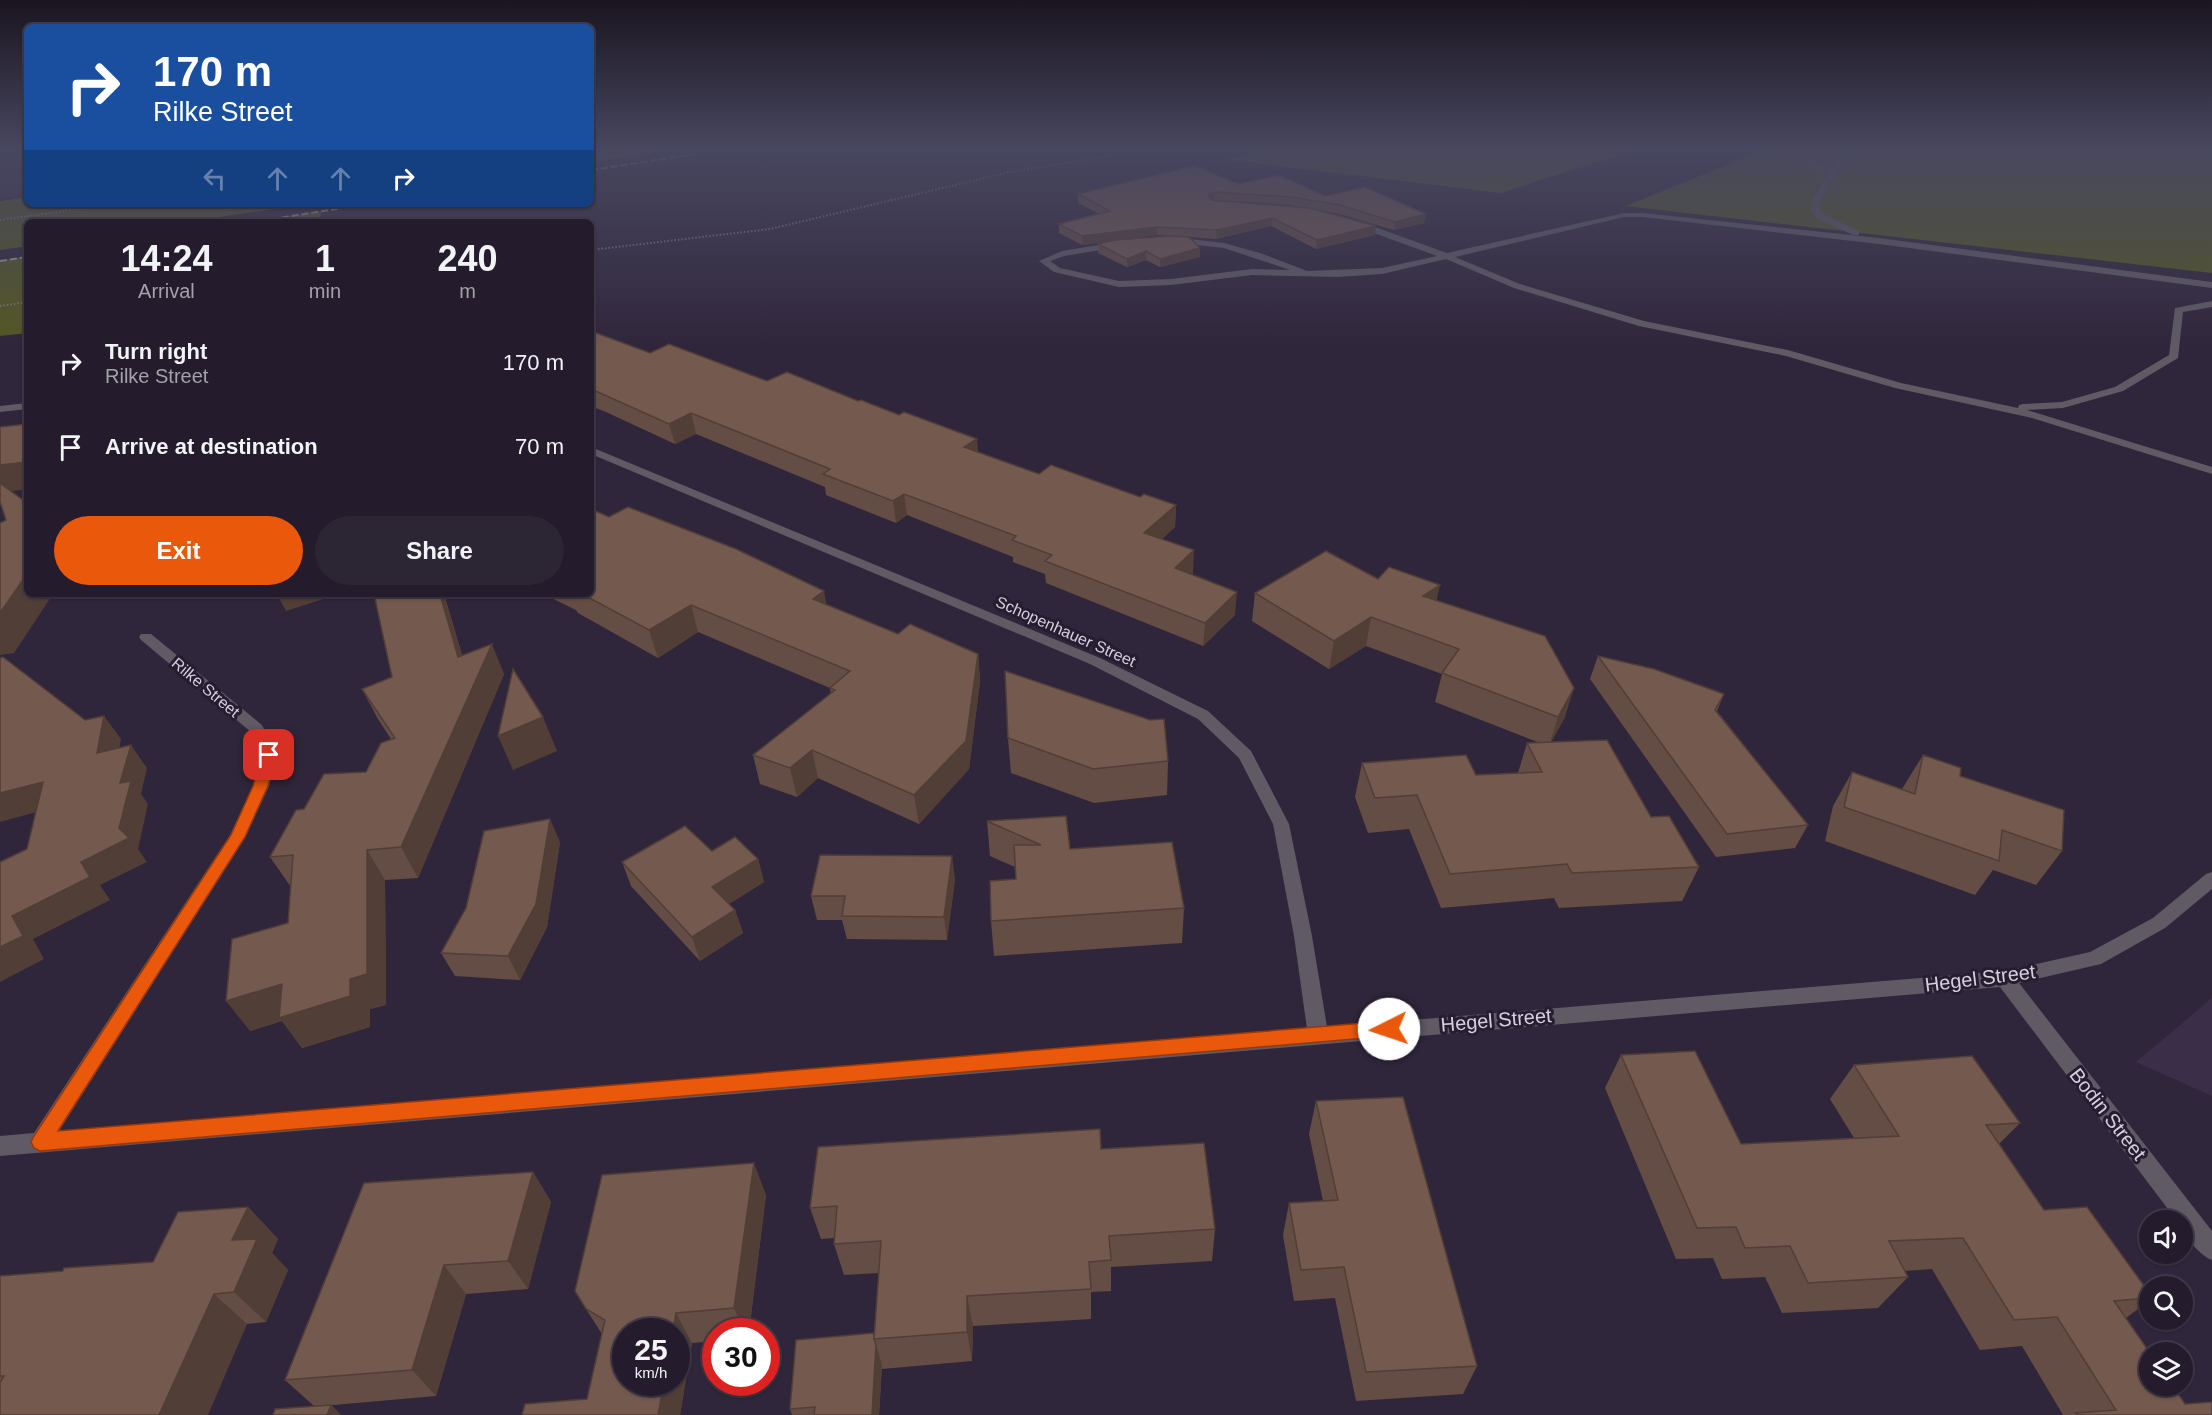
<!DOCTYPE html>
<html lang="en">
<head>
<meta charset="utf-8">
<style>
  :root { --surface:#241c2c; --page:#2c2534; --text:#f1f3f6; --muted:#a3a1a9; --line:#413a48; --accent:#ea580c }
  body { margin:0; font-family:Arial,sans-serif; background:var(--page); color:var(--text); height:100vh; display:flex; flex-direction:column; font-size:22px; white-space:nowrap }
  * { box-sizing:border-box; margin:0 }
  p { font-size:20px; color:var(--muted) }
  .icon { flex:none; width:33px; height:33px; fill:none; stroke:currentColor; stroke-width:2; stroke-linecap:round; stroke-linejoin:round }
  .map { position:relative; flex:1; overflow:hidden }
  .details { position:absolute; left:24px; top:219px; width:570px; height:378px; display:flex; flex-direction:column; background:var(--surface); border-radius:9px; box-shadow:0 2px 4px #0004,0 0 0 2px var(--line) }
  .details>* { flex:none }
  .guide { position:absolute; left:24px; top:24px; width:570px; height:183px; border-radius:9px; box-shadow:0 2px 4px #0004,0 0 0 2px var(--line); background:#1a4fa0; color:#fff; overflow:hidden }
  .tools { position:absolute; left:2139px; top:1210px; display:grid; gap:12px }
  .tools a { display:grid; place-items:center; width:54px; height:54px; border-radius:50%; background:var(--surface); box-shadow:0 2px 4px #0004,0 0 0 2px var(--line); font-size:30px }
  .speed { position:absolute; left:612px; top:1318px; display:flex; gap:12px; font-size:30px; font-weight:700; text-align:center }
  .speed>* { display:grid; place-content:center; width:78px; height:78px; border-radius:50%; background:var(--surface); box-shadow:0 2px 4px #0004,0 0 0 2px var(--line); line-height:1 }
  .speed small { font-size:15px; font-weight:400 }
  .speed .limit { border:9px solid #d22; background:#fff; color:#111 }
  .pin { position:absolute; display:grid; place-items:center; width:51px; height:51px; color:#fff; margin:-26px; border-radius:12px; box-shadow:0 3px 9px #0006 }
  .me { position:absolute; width:66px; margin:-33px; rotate:266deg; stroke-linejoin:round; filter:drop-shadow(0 0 4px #0008) }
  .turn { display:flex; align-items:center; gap:21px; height:126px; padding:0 30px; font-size:27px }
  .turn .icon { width:78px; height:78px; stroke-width:2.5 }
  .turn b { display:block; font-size:42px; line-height:51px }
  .lanes { display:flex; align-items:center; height:57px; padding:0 30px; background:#0003; justify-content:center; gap:30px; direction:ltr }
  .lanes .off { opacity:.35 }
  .eta { display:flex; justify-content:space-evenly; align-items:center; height:102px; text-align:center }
  .eta b { font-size:36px; font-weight:800; line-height:42px }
  .cta { display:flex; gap:12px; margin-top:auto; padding:12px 30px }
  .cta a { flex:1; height:69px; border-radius:36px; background:var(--accent); color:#fff; font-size:24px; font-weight:800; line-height:69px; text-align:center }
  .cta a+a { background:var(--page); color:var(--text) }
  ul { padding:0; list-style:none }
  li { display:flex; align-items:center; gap:18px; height:84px; padding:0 30px }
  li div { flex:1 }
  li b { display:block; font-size:22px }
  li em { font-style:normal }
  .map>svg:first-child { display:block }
</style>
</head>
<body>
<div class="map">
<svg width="2212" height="1415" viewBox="0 0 2212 1415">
  <rect width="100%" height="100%" fill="#30263b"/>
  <g fill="#3b2e49">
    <path d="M0,149H27V196L0,200Z"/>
    <path d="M2212,998V1096L2136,1062Z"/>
  </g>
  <g fill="#545723">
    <path d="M591,149H680L591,162Z"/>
    <path d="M1265,149H1638L1501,193L1229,160Z"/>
    <path d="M1767,149H2212V273L1625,206Z"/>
    <path d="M27,197V204H308L185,222H27V246L0,250V201Z"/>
    <path d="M322,211L318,222H252Z"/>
    <path d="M27,256V333L0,336V261Z"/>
  </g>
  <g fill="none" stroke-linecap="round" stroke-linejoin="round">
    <g stroke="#7c7485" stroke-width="2" stroke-dasharray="1.5 2" stroke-linecap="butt">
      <path d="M0,220L115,204"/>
      <path d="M591,250L770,229L1010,172L1153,149"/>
      <path d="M0,306L27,302"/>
    </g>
    <g fill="#5f5a64" fill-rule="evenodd">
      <path d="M1763,149H1772L1832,169L1846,149H1852L1821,198L1819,210L1823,214L1859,231V235H1853L1817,218L1811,210L1813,198L1829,173Z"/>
      <path d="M1624,213H1643L1879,238L2212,282V288L1879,244L1643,217H1624L1455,257L1520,284L1644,321L1788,350L1901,383L2018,408L2019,405L2023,404L2062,402L2115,387L2169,355L2175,308L2212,301V307L2183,312L2178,358L2123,391L2063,408L2027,410L2212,467V474L2032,418L1895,388L1786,356L1639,326L1514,288L1446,259L1382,274L1337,277L1252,275L1171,285L1119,287L1054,272L1039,261L1062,251L1116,242L1120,245L1119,247L1064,256L1050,261L1060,268L1119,281L1171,279L1252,269L1290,270L1224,248L1170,242V238L1173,237L1224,243L1260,253L1307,271L1382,268L1437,256L1355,226V222H1361L1447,253Z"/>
    </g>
    <g fill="#5f5a64" fill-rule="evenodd">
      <path d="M27,403V409L0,412V406Z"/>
      <path d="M591,447L1100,658L1208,711L1251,751L1289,824L1312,936L1327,1027L2005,971L2090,952L2153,918L2206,874L2212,872V889L2165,928L2101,964L2019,983L2212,1231V1260C2199,1255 2182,1235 2182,1221H2177L2000,987L0,1156V1136L34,1133L230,835L253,786L261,755L251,732L141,640L139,637L141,634H151L262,725L277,755L269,786L243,841L59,1131L1307,1029L1294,936L1273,824L1239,758L1198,719L1090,664L591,454Z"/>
    </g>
    <g stroke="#9d97a6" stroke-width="2" stroke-dasharray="7 3" stroke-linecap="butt">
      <path d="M591,170L728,149"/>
      <path d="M252,222L369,204"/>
      <path d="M0,261L27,257"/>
    </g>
  </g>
  <g fill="#644d44" fill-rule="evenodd">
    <path d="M1239,184L1325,196L1424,223L1394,230L1339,214L1313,209L1375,235L1316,249L1271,226L1216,239L1189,237L1200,248V257L1160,267L1146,260L1127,267L1098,253V244L1108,241L1082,245L1059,233V224L1100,214L1078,203V194ZM1213,200L1290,205L1307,208ZM1157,235L1168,236L1131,238Z"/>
    <path d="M591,331L650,353L767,381L1039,474L1176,505L1175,527L1162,539L1193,573L1191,574L1235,615L1203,646L1046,583L1045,574L1013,562V557L907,515L896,523L826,495L825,487L696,434L675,444L606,412L591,406Z"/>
    <path d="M609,517L898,634L978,654L980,681L969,769L919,824L818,778L797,797L760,784L753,755L831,694L830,688L698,632L658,658L578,613L576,610L543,594H591Z"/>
    <path d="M1255,593L1437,600L1565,717L1551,742L1651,817L1699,867L1682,901L1559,908L1554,898L1441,908L1409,829L1368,833L1355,797L1362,763L1476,775L1518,773L1527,743H1540L1435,702L1442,674L1366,646L1329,669L1252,621Z"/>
    <path d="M444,594L462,655L504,674L418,878L385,880L386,1005L370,1009V1027L302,1048L282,1021L250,1031L288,923L291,887L270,857L304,809L366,772L391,739L378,719L362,689L392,677Z"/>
    <path d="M1598,656L1724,694L1717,711L1808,825L1795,848L1716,857L1590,679Z"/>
    <path d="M1008,738L1168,761L1167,795L1094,803L1011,773Z"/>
    <path d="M1923,755L1960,776L2062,851L2036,885L1993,870L1975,895L1825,841L1833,806L1852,772L1902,789Z"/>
    <path d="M987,821L1070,849L1184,908L1182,943L994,956L991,921L1016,879L1015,867L990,856Z"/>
    <path d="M560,842L547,927L520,980L455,976L441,953Z"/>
    <path d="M712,851L758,859L764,882L729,904L735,910L743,933L700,961L631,886L622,862Z"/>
    <path d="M955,879L947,940L847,939L842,920H817L811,896Z"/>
    <path d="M1621,1055L1741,1144L1854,1138L1830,1099L1854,1065L2020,1123L1999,1144L2044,1210L2150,1294V1300L2126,1318L2185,1404L2212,1415H2063L2022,1346L1980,1350L1932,1269L1904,1271L1908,1277L1878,1308L1782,1313L1765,1277L1722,1279L1713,1258L1676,1259L1605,1088Z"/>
    <path d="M1316,1101L1477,1366L1463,1394L1356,1401L1335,1298L1294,1301L1283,1235L1289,1203L1323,1201L1309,1134Z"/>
    <path d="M1101,1149L1215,1229L1212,1261L1111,1267V1291L1091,1292V1319L973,1326L972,1361L882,1369V1365L879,1415H792L790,1409L874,1333L879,1273L844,1275L834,1244L835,1238L821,1239L810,1208Z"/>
    <path d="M533,1172L551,1202L528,1289L466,1294L436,1396L322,1406L331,1405L341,1415H273L314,1406L285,1380Z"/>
    <path d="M766,1195L749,1332H716V1341L692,1343L680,1415H522L587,1399L602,1334L586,1309Z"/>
    <path d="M248,1207L278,1239L272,1253L288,1270L266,1322L247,1324L0,1415V1276L63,1271L153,1262Z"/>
  </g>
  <g fill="#513e37">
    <path d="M1215,192L1214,200L1208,203V195Z"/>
    <path d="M1426,214L1424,223L1394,230L1395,222Z"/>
    <path d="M1272,218L1271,226L1216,239L1217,230Z"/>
    <path d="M1376,226L1375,235L1316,249L1317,240Z"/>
    <path d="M1157,227V235L1082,245V236Z"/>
    <path d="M1200,248V257L1160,267V259Z"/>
    <path d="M1146,251V260L1127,267V259Z"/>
    <path d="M691,413L696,434L675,444L669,424Z"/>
    <path d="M977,439L979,460L964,447Z"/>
    <path d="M27,462V489L0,493V465Z"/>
    <path d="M904,494L907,515L896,523L893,501Z"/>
    <path d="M1176,505L1175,527L1143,555L1144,533Z"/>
    <path d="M1194,550L1193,573L1174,590L1175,568Z"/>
    <path d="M27,574V594H53L14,653L0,655V613Z"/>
    <path d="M1440,585L1434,613L1423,596Z"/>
    <path d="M824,591L829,618L813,599Z"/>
    <path d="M1237,592L1235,615L1203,646L1205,623Z"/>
    <path d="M277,594H339L286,611Z"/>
    <path d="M440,594H444L471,687L458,657Z"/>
    <path d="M691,605L698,632L658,658L649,630Z"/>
    <path d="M1371,617L1366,646L1329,669L1334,641Z"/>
    <path d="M492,644L504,674L418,878L401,847Z"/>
    <path d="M978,654L980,681L969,769L919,824L914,795Z"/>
    <path d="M1574,688L1565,717L1549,746L1558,717Z"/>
    <path d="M104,716L121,739L114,776L97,753Z"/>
    <path d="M543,717L557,751L513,770L498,736Z"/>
    <path d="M131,745L147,768L141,794L148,804L138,849L147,862L100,885L110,900L33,939L44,959L0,982V947L12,916L81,862L120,783Z"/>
    <path d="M812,750L818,778L797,797L790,768Z"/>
    <path d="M43,782L62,805L0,822V793Z"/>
    <path d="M550,819L560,842L547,927L520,980L508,956Z"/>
    <path d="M367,850L385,880L386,1005L370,1009V1027L302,1048L282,1021L250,1031L226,1001L282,984L350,979Z"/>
    <path d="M952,856L955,879L947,940L944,917Z"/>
    <path d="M758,859L764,882L719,910L712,887Z"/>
    <path d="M735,910L743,933L700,961L692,937Z"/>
    <path d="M754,1163L766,1195L749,1332H745L734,1308Z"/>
    <path d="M533,1172L551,1202L528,1289L508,1261Z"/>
    <path d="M248,1207L278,1239L272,1253L288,1270L266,1322L234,1292L232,1240Z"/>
    <path d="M444,1265L466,1294L436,1396L412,1370Z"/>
    <path d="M214,1294L247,1324L208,1415H159Z"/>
    <path d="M967,1296L973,1326L972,1361L967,1332Z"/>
    <path d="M676,1313L692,1343L680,1415H658L664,1383H676V1332H673Z"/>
    <path d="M876,1345L882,1365L879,1415H872Z"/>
    <path d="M331,1405L341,1415H327Z"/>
  </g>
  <g fill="#74594f" stroke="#513e37" stroke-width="1.5">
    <path d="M1194,166L1239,184L1279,175L1325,196L1365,187L1426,214L1395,222L1340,205L1291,197L1215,192L1208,195L1211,200L1310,208L1376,226L1317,240L1272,218L1217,230L1157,227L1082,236L1059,224L1110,211L1078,194Z"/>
    <path d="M1169,236L1189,237L1200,248L1160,259L1146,251L1127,259L1098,244L1115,240Z"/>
    <path d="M591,331L650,353L669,344L767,381L787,372L858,401L861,400L899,415L904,412L977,439L964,447L1039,474L1051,465L1140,497L1144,494L1176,505L1144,533L1194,550L1175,568L1237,592L1205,623L1045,561L1052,555L1012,540L1016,536L904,494L893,501L823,474L830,469L691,413L669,424L591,389Z"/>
    <path d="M27,424V462L0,465V427Z"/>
    <path d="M0,483L27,503V574L0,613V523L6,520L0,502Z"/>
    <path d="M628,507L736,549L824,591L813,599L898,634L910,624L978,654L966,741L914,795L812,750L790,768L753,755L835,690L830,688L850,671L691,605L649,630L582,594H591V509L609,517Z"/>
    <path d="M1326,551L1378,579L1389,567L1440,585L1423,596L1545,636L1574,688L1558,717L1442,673L1459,649L1371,617L1334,641L1255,593Z"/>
    <path d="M374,594H440L458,657L492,644L401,847L367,850V974L350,979V996L279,1018L282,984L226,1001L232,939L288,923L293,855L270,857L296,810L304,809L324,774L366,772L381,743L395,738L362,689L392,677Z"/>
    <path d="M1598,656L1654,669L1724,694L1715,710L1808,825L1727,834Z"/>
    <path d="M3,657L85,720L104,716L97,753L131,745L120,783L131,781L119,828L129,838L81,862L90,877L12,916L23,936L0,947V862L27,849L43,782L0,793V658Z"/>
    <path d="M513,669L543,717L498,736Z"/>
    <path d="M1005,671L1150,720L1164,719L1168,761L1093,769L1008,738Z"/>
    <path d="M1607,740L1651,817L1669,816L1699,867L1572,873L1567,864L1450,874L1417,795L1375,798L1362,763L1466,755L1476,775L1542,772L1527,743Z"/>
    <path d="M1923,755L1961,768L1960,776L2064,810L2062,851L2002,830L1999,861L1844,807L1852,772L1915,794Z"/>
    <path d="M1066,816L1070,849L1172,842L1184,908L991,921L990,881L1016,879L1014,845H1041L987,821Z"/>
    <path d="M550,819L536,904L508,956L441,953L466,908L484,831Z"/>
    <path d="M685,826L712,851L735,837L758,859L712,887L735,910L692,937L622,862Z"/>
    <path d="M820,855L952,856L944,917L842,916L845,896H811Z"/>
    <path d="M1695,1051L1741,1144L1899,1136L1854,1065L1972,1056L2020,1123L1986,1125L2044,1210L2087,1207L2150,1294V1298L2114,1301L2150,1353V1386H2173L2185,1404L2212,1402V1415H2078L2076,1413L2116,1410L2057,1317L2014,1320L1963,1238L1889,1241L1908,1277L1808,1283L1790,1246L1745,1248L1736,1227L1697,1228L1621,1055Z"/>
    <path d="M1403,1097L1477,1366L1366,1372L1344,1267L1301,1270L1289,1203L1338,1200L1316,1101Z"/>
    <path d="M1100,1129L1101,1149L1204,1143L1215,1229L1109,1236L1111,1260L1089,1262L1091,1289L967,1296V1332L874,1339L881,1241L834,1244L837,1206L810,1208L818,1147Z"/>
    <path d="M754,1163L734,1308L676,1313L673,1332H626V1383H664L658,1415H522L525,1404L587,1399L605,1320L586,1309L575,1291L602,1175Z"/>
    <path d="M533,1172L508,1261L444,1265L412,1370L285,1380L364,1183Z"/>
    <path d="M248,1207L232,1240L257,1239L234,1292L214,1294L159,1415H0V1383L4,1376H0V1276L63,1271L64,1268L153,1262L178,1212Z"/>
    <path d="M874,1333V1339L876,1345L872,1415H814L815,1407L790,1409L796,1340Z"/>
    <path d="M331,1405L327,1415H273L275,1409Z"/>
  </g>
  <linearGradient id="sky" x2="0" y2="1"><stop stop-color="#1a1520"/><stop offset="0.43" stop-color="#484760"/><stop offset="1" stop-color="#484760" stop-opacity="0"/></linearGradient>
  <rect width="2212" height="347" fill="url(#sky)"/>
  <path fill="#ea580c" stroke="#983908" stroke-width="1.5" d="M269,750L277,755L268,786L245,837L58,1131L1389,1021L1395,1023L1398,1029L1395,1034L1389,1036L40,1151L34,1148L31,1142L34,1136L231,835L253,786L262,755Z"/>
  <g text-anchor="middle" stroke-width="6" stroke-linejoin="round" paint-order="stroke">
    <g font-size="16" fill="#d5d0dd" stroke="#261d31">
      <text transform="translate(1066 631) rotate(24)" y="6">Schopenhauer Street</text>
      <text transform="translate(206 687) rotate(40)" y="6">Rilke Street</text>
    </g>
    <g font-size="20" fill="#d5d0dd" stroke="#261d31">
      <text transform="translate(1980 978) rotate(-7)" y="7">Hegel Street</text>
      <text transform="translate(1496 1020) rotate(-5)" y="7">Hegel Street</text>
      <text transform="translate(2108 1114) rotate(52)" y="7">Bodin Street</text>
    </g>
  </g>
</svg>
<div class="tools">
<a><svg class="icon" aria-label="sound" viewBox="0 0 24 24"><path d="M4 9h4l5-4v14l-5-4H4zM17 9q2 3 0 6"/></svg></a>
<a><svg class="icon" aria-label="search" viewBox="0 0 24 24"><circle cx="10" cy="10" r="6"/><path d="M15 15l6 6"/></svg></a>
<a><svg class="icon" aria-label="layers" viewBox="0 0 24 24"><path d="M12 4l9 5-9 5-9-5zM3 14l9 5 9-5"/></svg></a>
</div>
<div class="speed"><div>25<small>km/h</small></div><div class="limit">30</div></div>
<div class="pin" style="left:269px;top:755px;background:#d93025"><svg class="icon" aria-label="arrive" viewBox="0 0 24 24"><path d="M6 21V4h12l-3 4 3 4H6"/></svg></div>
<svg class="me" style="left:1389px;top:1029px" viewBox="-20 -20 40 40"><circle r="19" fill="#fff"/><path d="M0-13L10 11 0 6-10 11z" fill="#ea580c"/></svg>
<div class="guide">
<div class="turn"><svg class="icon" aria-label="right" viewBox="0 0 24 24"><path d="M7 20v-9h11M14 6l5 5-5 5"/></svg><div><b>170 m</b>Rilke Street</div></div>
<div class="lanes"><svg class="icon off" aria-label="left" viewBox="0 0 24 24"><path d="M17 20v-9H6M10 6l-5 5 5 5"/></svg><svg class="icon off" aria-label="ahead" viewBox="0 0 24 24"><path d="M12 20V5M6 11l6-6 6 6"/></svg><svg class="icon off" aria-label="ahead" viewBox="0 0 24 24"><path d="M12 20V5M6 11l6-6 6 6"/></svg><svg class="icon" aria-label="right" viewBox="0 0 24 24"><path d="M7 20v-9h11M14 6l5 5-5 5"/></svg></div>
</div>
<section class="details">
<div class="eta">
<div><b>14:24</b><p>Arrival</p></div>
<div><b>1</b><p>min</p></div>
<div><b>240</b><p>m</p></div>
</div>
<ul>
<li><svg class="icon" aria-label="right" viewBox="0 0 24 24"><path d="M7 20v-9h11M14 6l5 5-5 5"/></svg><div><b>Turn right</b><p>Rilke Street</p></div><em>170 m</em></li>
<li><svg class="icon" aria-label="arrive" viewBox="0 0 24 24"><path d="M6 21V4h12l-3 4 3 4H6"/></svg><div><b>Arrive at destination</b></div><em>70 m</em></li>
</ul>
<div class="cta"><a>Exit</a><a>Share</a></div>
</section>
</div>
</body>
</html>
